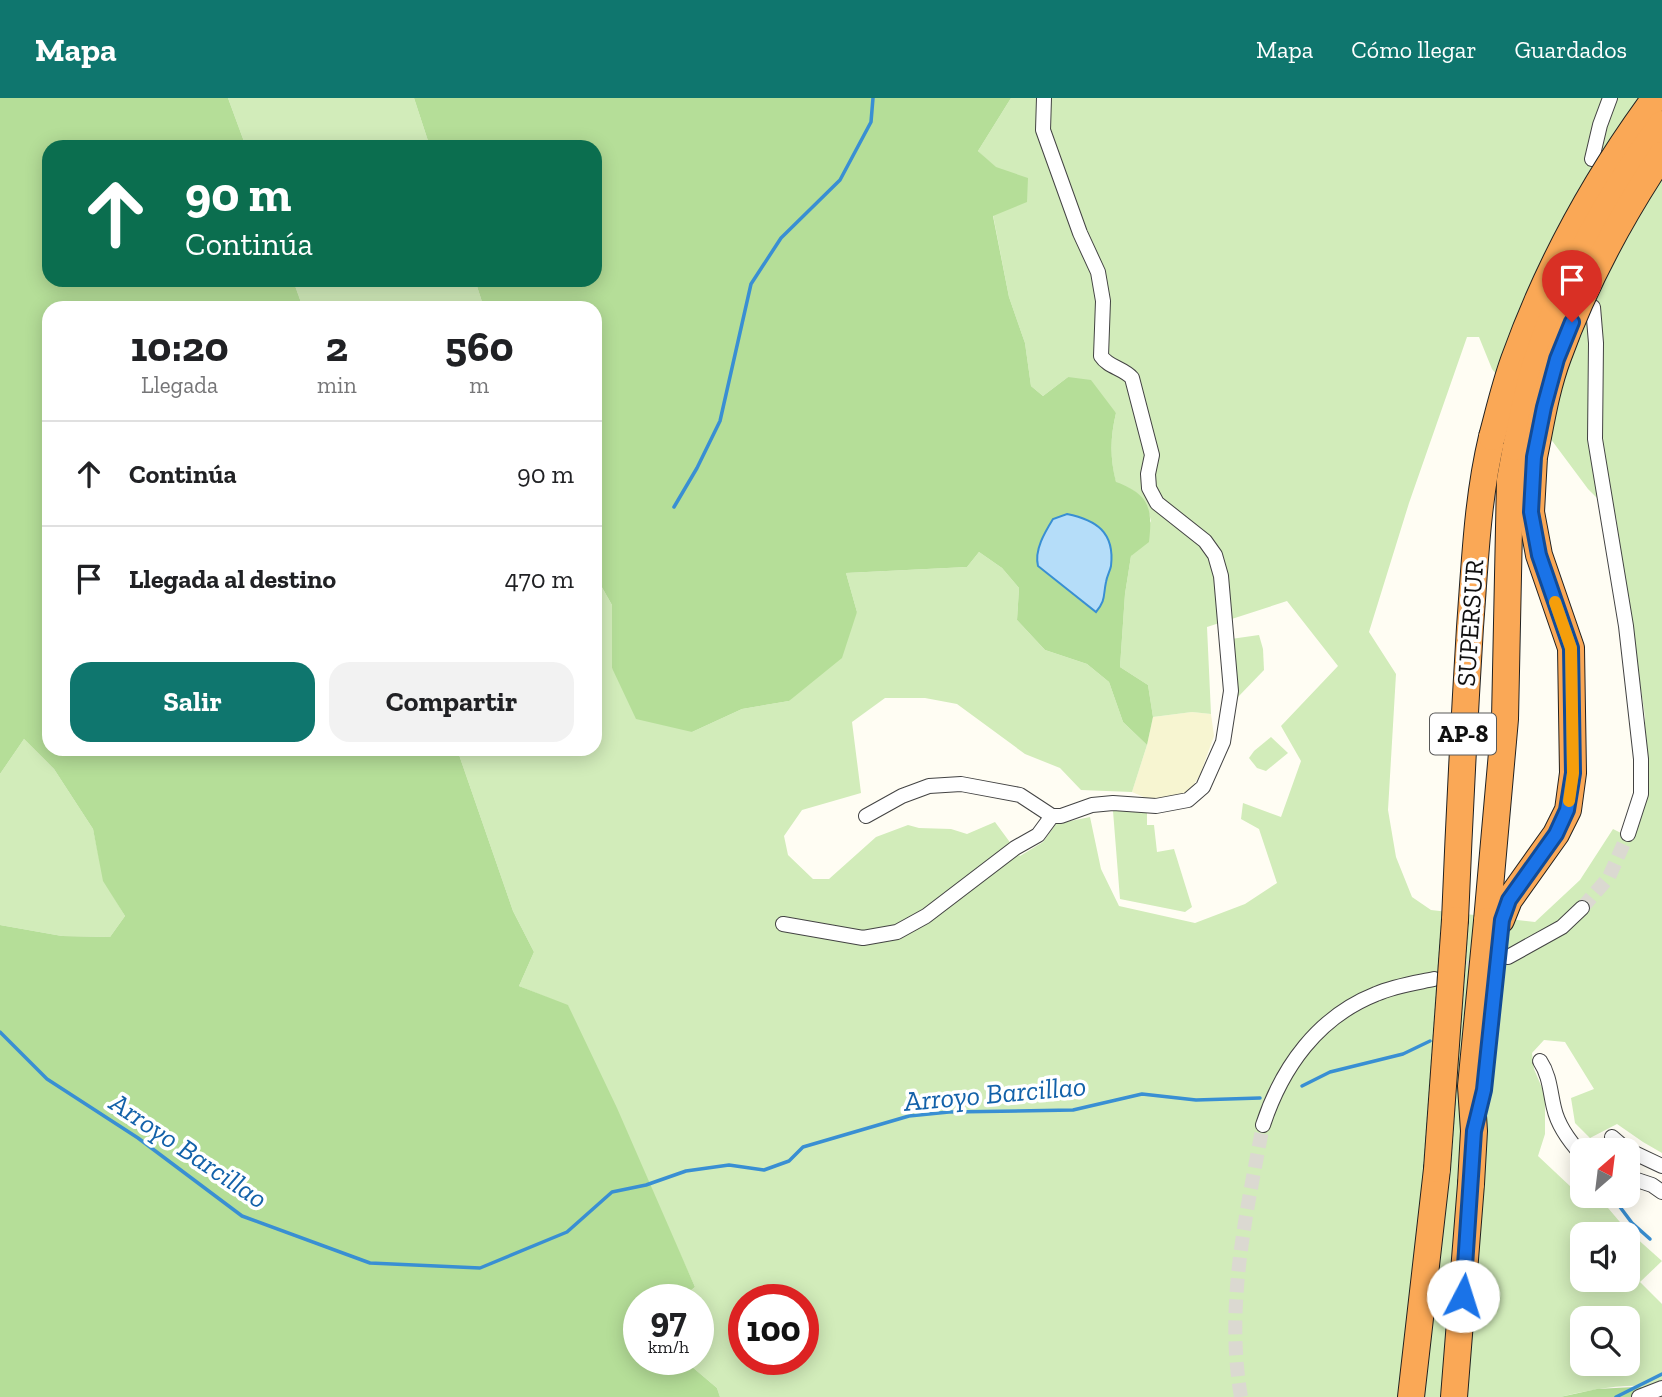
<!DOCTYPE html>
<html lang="es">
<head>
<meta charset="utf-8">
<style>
  :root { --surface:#fff; --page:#f2f2f2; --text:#202124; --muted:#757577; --line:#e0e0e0; --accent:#0f766e }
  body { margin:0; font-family:"Zilla Slab",serif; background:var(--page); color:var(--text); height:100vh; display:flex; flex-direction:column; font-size:26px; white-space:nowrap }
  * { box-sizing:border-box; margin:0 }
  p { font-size:23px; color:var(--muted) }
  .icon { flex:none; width:38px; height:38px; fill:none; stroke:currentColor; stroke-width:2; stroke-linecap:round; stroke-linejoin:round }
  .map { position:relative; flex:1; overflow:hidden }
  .panel { position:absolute; left:42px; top:203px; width:560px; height:455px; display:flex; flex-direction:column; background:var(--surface); border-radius:21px; box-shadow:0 4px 18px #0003 }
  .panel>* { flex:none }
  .top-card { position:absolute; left:42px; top:42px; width:560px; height:147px; border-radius:21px; box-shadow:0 4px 18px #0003; background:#0b6e4f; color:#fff; overflow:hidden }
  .needle { width:46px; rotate:28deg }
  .tools { position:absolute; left:1570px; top:1040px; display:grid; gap:14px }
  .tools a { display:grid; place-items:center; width:70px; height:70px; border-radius:14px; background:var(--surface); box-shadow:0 4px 18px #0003; font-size:35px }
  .speed { position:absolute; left:623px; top:1186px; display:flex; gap:14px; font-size:35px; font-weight:700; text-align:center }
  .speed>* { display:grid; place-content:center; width:91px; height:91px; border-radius:50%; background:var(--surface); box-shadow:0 4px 18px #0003; line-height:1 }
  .speed small { font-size:18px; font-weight:400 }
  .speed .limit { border:10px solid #d22; background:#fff; color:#111 }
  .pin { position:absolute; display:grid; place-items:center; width:60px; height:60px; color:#fff; margin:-72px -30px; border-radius:50% 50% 50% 0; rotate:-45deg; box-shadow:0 0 7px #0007 }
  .pin .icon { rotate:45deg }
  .me { position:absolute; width:77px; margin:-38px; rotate:5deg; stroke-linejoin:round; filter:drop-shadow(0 0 5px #0008) }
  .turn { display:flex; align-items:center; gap:24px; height:147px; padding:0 28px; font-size:32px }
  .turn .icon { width:91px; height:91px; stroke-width:2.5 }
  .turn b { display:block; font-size:49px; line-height:60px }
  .eta { display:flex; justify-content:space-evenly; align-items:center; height:119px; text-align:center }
  .eta b { font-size:42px; font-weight:800; line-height:49px }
  .primary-button { display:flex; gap:14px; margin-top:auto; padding:14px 28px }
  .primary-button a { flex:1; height:80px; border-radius:21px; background:var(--accent); color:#fff; font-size:28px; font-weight:800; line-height:80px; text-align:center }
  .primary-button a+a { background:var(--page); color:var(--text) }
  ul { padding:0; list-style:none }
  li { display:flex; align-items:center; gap:21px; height:105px; padding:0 28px; border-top:2px solid var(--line) }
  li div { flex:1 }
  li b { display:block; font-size:26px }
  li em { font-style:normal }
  header { display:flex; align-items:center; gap:42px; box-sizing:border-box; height:98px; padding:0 35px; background:var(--accent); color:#fff }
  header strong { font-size:33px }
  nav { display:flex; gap:38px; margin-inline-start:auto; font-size:24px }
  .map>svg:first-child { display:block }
</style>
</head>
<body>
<header>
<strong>Mapa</strong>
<nav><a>Mapa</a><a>Cómo llegar</a><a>Guardados</a></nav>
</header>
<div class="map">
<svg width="1662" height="1299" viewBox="0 0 1662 1299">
  <rect width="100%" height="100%" fill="#fffdf3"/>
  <path fill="#f7f5d1" d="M1192,614L1211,616L1214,638L1200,677L1191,691L1183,698L1170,700H1146L1132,694L1147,647L1153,619Z"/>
  <g fill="#d2ecba" fill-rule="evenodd">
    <path d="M228,0H414L430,49H246Z"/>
    <path d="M1011,0H1662V1055L1643,1044L1617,1026L1590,1040L1575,1025L1571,1000L1594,991L1565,944L1544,942L1532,955L1534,971L1545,997V1036L1538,1058L1571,1089L1582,1084V1097H1597L1625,1130L1662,1163L1640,1184L1662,1206V1291C1632,1283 1590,1292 1560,1299H720L717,1290L684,1262H698V1202H679L695,1189L568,908L519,888L534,854L513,813L457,651H595V477L612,507V570L692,634L742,611L789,603L857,514L846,475L967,469L979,454L1002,470L1019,490L1017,522L1045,552L1087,566L1109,584L1123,624L1147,647L1132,694L1081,692L1060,670L1025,656L957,606L925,600H885L852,624L861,695L802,712L784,738L788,757L813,781H829L876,739L908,727L919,730L951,731L967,736L995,724L1020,758L1043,744L1056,726L1090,719L1101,771L1119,808L1195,825L1245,806L1277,785L1259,731L1241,721L1243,705L1281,719L1301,663L1281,628L1338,568L1287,503L1207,529L1211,616L1192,614L1153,619L1148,587L1120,569L1125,496L1131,458L1151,423C1145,399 1139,393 1116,385C1110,360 1110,340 1116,315L1068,279L1043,298L1031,288L1025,245L1009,199L993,117L996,70L978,53ZM1467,239H1479L1492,271L1553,344L1588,391L1616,419L1645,619V658L1631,740L1613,731L1580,782L1535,824L1431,812L1412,799L1396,759L1388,712L1396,576L1369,534L1409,405ZM1582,1136H1628V1181H1582ZM744,1202H803V1262H744ZM1582,1220H1628V1265H1582Z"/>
    <path d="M293,182H475L484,210H303Z"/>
    <path d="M1259,537L1263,551L1264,572L1237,600L1231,541Z"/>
    <path d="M1271,639L1288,655L1266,673L1257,670L1249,660L1254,653Z"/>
    <path d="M24,641L54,671L93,731L104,783L125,818L110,839L62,838L0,827V676Z"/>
    <path d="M1147,710V727H1154L1157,754L1174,751L1192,809L1185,814L1120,801L1113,713Z"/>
  </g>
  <g fill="#b5de98">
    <path d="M0,0H228L246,49H49V182H293L303,210H49V651H457L513,813L534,854L519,888L568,907L617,1010L695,1189L679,1202H639V1262H684L717,1290L720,1299H0V827L62,838L110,839L125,818L103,783L93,731L54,671L24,641L0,676Z"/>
    <path d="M414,0H1011L978,53L996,69L1028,80L1027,104L993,118L1009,199L1025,245L1031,288L1043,298L1068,279L1091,282L1116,315C1110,340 1110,360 1116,384C1149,396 1153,410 1149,444L1131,458L1125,496L1120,569L1148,587L1153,619L1147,647L1123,624L1109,584L1087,566L1045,552L1017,522L1019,490L1002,470L979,454L967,469L846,475L857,514L842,560L789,603L742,611L692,634L636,621L612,570V507L595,477V210H484L475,182H595V49H430Z"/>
    <path d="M1653,1288L1662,1291V1299H1560L1597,1291Z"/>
  </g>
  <path fill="#b5ddf9" stroke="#398fd3" stroke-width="2" d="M1067,416C1096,422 1115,434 1111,468C1110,473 1107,478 1106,484C1103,498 1106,502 1096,514L1038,468C1034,452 1045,434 1053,421Z"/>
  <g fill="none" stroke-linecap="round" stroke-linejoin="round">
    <g stroke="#398fd3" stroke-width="3.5">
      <path d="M674,409L697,370L720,323L751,186L781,140L840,82L871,24L873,0"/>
      <path d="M0,934L47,981L138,1040L242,1118L370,1165L480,1170L567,1134L612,1094L646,1087L686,1073L729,1067L764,1072L789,1063L803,1049L909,1018L949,1014L1073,1012L1142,996L1196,1002L1260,1000"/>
      <path d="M1302,988L1330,974L1403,956L1430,943"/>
      <path d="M1611,1097L1632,1125L1650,1141"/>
      <path d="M1616,1299L1662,1276"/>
    </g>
    <g stroke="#dbd9d1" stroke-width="14" stroke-dasharray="14 7" stroke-linecap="butt">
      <path d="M1582,810L1609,779L1628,736"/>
      <path d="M1448,876L1508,859"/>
      <path d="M1241,1299C1225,1207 1246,1117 1263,1027"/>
    </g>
    <g stroke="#434343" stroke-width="16">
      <g id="minor">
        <path d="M1592,61L1600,27L1610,0"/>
        <path d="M1593,209L1596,245L1595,341L1626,528L1641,661V696L1628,736"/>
        <path d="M866,718L902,698L929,688L961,686L1020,697L1052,718H1061L1092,707L1113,705L1156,708L1188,702L1203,689L1223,644L1231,593L1221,478L1215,457L1205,443L1157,405L1149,390L1148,376L1152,357L1132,280C1123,270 1108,269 1101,258L1103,203L1098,174L1080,135L1043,32L1044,0"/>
        <path d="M783,826L863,840L897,834L926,818L1015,750L1038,737L1052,718"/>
        <path d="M1508,859L1562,829L1582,810"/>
        <path d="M1540,963C1550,978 1550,994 1554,1010C1558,1028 1570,1044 1582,1057"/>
        <path d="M1263,1027C1282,969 1318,919 1376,896C1394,888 1415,885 1434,881"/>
        <path d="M1612,1039L1626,1051L1662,1068"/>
        <path d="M1628,1079L1652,1087L1662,1094"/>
        <path d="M1639,1299L1662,1290"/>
      </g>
    </g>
    <g stroke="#212121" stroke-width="28">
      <g id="motorway">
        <path d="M1455,822C1459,725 1464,627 1470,529C1475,465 1477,402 1492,339"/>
        <path d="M1501,822L1509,802L1556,736L1568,712L1573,675L1571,550L1539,457L1531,414L1534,359"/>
        <path d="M1487,823L1505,621L1510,382L1516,349"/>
        <path d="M1411,1299L1437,1071"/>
        <path d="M1454,1299L1471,1086"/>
      </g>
    </g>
    <use href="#minor" stroke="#fff" stroke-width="14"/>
    <use href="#motorway" stroke="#faa856" stroke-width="26"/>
    <g stroke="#212121" stroke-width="28" stroke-linecap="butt">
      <g id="motorway-bridge">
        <path d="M1492,339C1499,313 1505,287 1514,262C1548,167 1596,80 1655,0"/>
        <path d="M1516,349C1522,323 1527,296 1534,271C1562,183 1607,99 1662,26"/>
        <path d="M1534,359C1541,325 1546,291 1558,259C1584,187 1620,120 1662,57"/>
        <path d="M1437,1071L1455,822"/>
        <path d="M1471,1086L1474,1033L1471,988L1487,823"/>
      </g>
    </g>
    <use href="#motorway-bridge" stroke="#faa856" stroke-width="26"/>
  </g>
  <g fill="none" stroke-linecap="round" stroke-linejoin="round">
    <g stroke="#114b97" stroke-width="18">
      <path id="route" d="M1463,1198L1474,1033L1484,992L1502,822L1509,802L1556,736L1567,712L1573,675L1571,550L1539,457L1531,414L1534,359L1544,309L1557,261L1572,224"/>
    </g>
    <use href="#route" stroke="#1a73e8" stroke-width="12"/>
    <path stroke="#f59e0b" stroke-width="12" d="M1555,504L1571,550L1573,675L1569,703"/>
  </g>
  <g text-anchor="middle" stroke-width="7" stroke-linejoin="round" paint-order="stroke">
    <rect fill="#fff" stroke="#585858" stroke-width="2" x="1430" y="615.5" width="66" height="41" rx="5"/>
    <g font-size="24" font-weight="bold" fill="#101010">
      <text x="1463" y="644">AP-8</text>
    </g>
    <g font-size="26" fill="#101010" stroke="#fff">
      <text transform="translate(1470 525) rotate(-86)" y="9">SUPERSUR</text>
    </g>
    <g font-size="28" font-style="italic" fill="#1261a9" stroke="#fff">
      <text transform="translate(995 995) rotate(-5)" y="10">Arroyo Barcillao</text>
      <text transform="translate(189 1052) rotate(34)" y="10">Arroyo Barcillao</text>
    </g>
  </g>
</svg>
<div class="tools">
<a><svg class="needle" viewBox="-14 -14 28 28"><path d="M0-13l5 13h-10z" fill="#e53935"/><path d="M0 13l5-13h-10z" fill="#757577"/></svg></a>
<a><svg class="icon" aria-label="sound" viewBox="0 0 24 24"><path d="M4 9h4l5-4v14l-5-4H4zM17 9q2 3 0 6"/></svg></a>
<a><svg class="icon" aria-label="search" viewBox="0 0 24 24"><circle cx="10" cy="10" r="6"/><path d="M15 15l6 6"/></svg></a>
</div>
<div class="speed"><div>97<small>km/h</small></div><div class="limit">100</div></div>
<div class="pin" style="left:1572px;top:224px;background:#d93025"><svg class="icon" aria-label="arrive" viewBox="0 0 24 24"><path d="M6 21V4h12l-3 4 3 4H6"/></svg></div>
<svg class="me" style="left:1463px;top:1198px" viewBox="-20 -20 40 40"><circle r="19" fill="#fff"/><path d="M0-13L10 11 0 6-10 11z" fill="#1a73e8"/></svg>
<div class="top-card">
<div class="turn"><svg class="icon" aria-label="ahead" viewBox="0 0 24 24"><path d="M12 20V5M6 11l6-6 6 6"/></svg><div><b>90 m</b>Continúa</div></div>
</div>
<section class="panel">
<div class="eta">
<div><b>10:20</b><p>Llegada</p></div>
<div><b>2</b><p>min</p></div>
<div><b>560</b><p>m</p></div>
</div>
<ul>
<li><svg class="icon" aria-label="ahead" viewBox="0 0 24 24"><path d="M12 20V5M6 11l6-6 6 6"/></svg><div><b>Continúa</b></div><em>90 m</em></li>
<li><svg class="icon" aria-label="arrive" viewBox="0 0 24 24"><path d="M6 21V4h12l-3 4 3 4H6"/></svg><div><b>Llegada al destino</b></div><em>470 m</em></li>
</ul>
<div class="primary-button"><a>Salir</a><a>Compartir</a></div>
</section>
</div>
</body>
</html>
